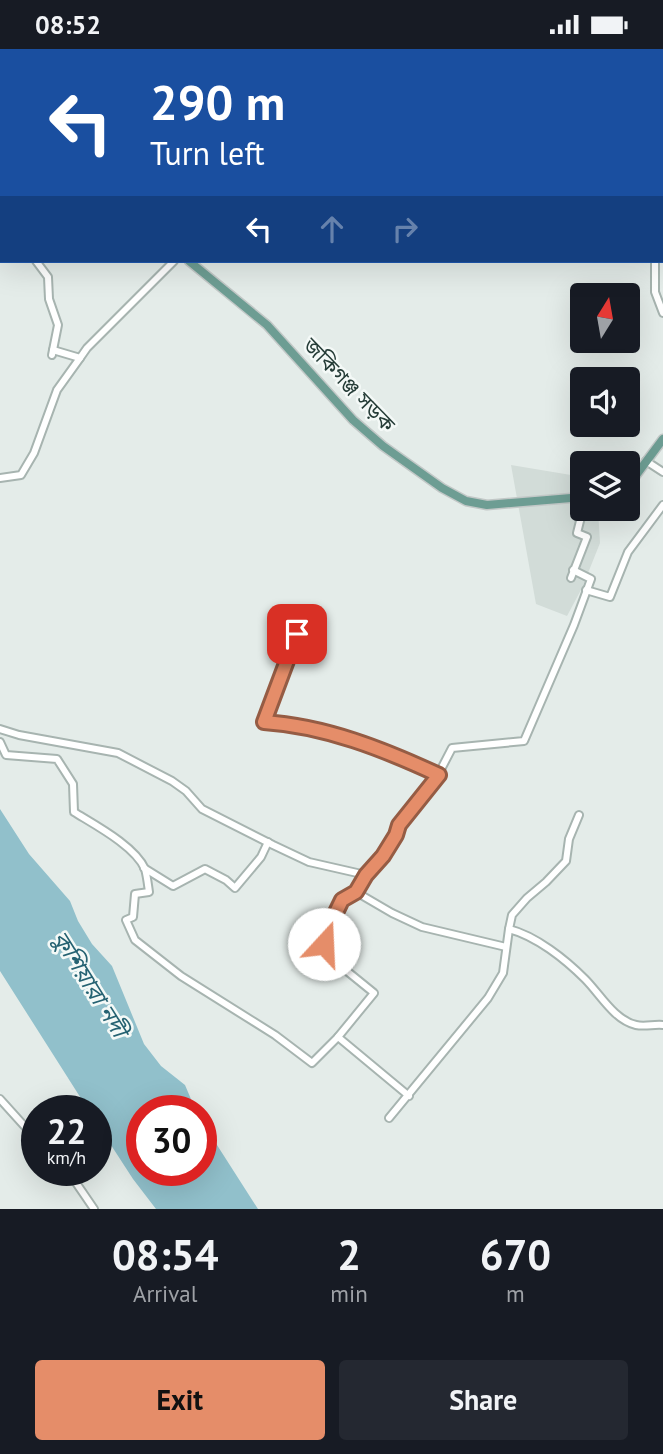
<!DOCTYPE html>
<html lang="en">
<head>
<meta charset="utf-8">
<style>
  :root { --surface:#171b24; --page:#242831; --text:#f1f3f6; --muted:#9ea1a6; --accent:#e58d69 }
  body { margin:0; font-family:"PT Sans","Noto Sans Bengali",sans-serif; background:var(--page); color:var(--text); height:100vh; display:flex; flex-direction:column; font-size:26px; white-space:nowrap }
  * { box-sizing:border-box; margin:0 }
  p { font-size:23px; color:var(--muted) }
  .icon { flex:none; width:38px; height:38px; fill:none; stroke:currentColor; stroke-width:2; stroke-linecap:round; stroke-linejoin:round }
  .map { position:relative; height:1160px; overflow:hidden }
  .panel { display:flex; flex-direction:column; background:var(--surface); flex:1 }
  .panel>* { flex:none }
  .banner { position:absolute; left:0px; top:0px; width:663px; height:214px; box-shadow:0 7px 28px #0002; background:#1a4fa0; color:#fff; overflow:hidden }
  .needle { width:46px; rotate:11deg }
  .buttons { position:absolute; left:570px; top:234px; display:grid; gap:14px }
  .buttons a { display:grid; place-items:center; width:70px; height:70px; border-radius:7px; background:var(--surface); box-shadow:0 7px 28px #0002; font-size:35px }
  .speed { position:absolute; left:21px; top:1046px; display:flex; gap:14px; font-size:35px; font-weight:700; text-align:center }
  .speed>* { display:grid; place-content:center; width:91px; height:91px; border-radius:50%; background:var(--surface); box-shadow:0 7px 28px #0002; line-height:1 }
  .speed small { font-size:18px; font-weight:400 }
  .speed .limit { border:10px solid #d22; background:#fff; color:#111 }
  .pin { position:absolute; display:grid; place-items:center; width:60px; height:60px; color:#fff; margin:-30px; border-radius:14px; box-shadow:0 4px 10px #0006 }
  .me { position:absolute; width:77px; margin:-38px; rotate:20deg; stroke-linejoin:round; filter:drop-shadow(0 0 5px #0008) }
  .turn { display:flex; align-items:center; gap:24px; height:147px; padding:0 35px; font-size:32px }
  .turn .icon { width:91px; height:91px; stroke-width:2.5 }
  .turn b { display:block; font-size:49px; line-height:60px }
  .lanes { display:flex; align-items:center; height:66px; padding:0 35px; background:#0003; justify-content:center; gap:35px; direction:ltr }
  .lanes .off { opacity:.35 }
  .eta { display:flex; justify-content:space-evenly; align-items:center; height:119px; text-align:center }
  .eta b { font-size:42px; font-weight:700; line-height:49px }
  .button { display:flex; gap:14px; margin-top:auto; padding:14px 35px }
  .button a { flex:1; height:80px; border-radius:7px; background:var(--accent); color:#111; font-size:28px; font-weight:700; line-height:80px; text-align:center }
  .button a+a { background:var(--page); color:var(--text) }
  .status { display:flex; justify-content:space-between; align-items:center; height:49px; padding:0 35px; background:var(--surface); direction:ltr }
  .status svg { height:19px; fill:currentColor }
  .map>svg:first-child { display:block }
</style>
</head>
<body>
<div class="status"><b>08:52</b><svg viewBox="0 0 49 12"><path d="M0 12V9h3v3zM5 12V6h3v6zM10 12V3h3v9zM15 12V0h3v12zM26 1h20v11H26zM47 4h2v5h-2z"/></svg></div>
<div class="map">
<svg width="663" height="1160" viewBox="0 0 663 1160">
  <rect width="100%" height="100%" fill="#e4ece9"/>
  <path fill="#d2dcd8" d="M511,416L583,428V460H598L600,494L582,539L567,567L536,555Z"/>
  <path fill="#91c0cb" d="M0,760L29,805L70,852L78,872L92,895L112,917L144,995L161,1017L185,1036L196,1062H142V1122H201V1071L258,1160H156L133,1130L96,1073V1062H89L0,922Z"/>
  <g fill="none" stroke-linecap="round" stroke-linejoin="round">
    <g stroke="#a7b4b0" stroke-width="10">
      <g id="minor">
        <path d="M261,0V2"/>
        <path d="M450,0L453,2"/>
        <path d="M405,2L407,0"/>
        <path d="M654,2L655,0"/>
        <path d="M662,37L663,36"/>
        <path d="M0,41H2"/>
        <path d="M0,145L2,149"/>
        <path d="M36,212L48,228L49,250L58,276L52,306"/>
        <path d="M655,212V243L663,264"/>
        <path d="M53,301L80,309L87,299L174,212"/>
        <path d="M646,412L663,423"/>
        <path d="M0,429L21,426L34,404L57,341L80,309"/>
        <path d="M571,529L587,488L577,484L583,460"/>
        <path d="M586,541L610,548L628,503L663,456"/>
        <path d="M301,575L264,672C325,677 383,700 438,726L399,776C391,802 370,820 356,843L392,864L422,878L506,898"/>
        <path d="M0,680L19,686L118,704L172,732L186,742L202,760L273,796L309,813L366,826"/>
        <path d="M0,693L6,706L57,710L73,735L74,763C95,776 135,797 145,820C147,827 148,836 149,843L135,845L133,868L126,871L135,891L181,927L275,986L312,1014L338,988L409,1047"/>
        <path d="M438,726L452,699L524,692L574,576L591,530L573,521"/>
        <path d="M579,766L569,790L566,812L546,833L527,849L512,866L509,880C536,887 565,910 585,930C600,945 614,971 636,976C645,978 654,975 663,976"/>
        <path d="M144,819L173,837L205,820L226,831L235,839L261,808L268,793"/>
        <path d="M338,988L374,944L337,914L324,895L328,880L342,851L356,843"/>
        <path d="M0,1050L37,1091"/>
        <path d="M389,1069L488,949L503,924L509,880"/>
        <path d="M68,1122L94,1160"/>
      </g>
    </g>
    <g stroke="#c2c8c7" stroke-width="11">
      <g id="major">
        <path d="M98,2L100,0"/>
        <path d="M189,212L267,276L353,371L383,397L442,439L466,452L487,456L583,448"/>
        <path d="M628,437L663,390"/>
      </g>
    </g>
    <use href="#minor" stroke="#fff" stroke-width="6"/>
    <use href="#major" stroke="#6d9d93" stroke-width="8"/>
  </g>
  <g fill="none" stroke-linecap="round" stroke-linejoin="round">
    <g stroke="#955c44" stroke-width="18">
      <path id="route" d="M297,585L264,673C325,677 383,700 439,726L399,776L396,786L383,807L366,826L356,843L342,851L328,880L324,895"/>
    </g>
    <use href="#route" stroke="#e58d69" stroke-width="12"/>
  </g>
  <g text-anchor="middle" stroke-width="5" stroke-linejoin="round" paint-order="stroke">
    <g font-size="21" fill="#253c37" stroke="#f4f9f7">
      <text transform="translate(349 336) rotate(46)" y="7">জকিগঞ্জ সড়ক</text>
    </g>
    <g font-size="23" font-style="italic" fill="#256272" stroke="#f4f9f7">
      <text transform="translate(90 935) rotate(58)" y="8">কুশিয়ারা নদী</text>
    </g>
  </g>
</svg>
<div class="buttons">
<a><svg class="needle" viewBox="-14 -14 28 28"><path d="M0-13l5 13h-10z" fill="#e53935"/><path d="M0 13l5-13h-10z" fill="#9ea1a6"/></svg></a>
<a><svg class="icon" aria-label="sound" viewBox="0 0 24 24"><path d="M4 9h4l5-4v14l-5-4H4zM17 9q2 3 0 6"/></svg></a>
<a><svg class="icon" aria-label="layers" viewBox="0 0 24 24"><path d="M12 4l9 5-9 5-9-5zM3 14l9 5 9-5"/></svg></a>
</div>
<div class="speed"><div>22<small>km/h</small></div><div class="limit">30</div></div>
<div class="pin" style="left:297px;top:585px;background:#d93025"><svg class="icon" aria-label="arrive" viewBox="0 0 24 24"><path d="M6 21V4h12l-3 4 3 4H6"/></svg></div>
<svg class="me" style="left:324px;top:895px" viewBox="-20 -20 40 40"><circle r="19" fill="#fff"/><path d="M0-13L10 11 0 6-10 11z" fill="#e58d69"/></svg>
<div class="banner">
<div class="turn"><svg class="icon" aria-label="left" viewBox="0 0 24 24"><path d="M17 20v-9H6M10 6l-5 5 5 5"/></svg><div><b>290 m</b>Turn left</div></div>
<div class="lanes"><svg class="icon" aria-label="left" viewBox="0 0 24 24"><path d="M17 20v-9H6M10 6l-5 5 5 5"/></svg><svg class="icon off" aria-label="ahead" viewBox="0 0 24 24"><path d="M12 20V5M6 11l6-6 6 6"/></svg><svg class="icon off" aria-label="right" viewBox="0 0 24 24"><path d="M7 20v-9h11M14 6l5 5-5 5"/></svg></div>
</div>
</div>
<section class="panel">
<div class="eta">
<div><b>08:54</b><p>Arrival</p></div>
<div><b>2</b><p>min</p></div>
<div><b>670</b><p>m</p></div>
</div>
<div class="button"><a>Exit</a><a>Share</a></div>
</section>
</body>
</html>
